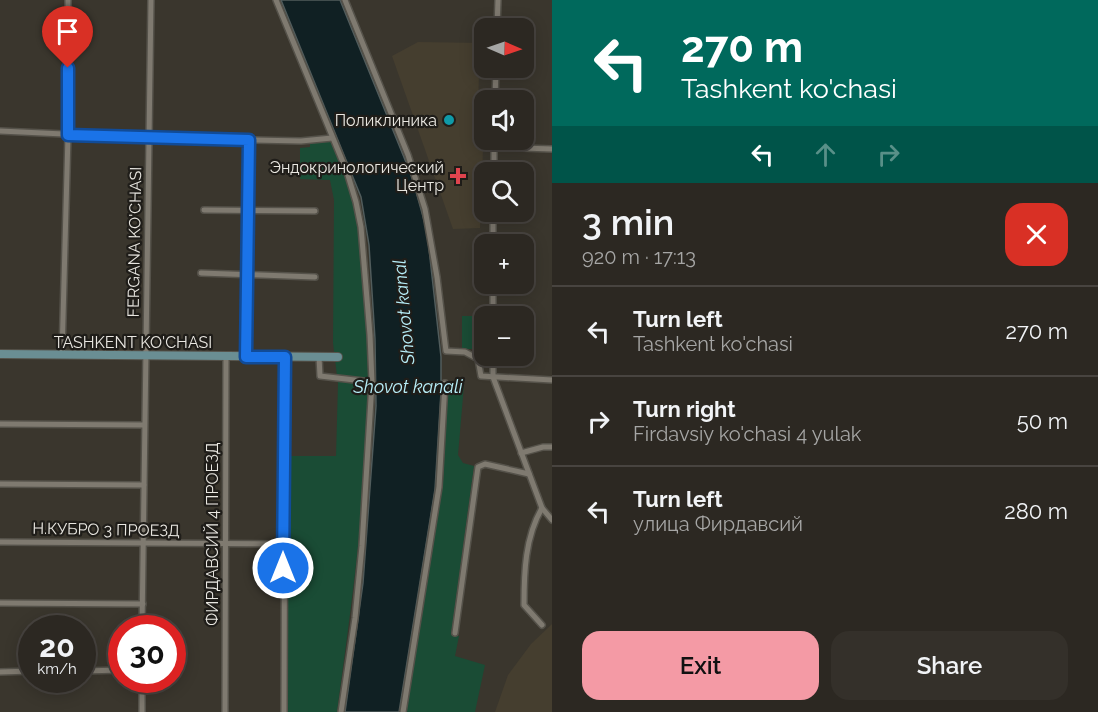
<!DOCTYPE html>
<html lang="en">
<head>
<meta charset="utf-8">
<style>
  :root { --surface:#2c2822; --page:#34302a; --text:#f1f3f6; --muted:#a6a6a5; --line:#484440; --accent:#f49aa5 }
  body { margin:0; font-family:Raleway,sans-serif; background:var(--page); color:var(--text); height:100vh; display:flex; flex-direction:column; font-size:22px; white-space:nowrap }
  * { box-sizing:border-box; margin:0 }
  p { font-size:20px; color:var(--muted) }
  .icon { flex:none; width:33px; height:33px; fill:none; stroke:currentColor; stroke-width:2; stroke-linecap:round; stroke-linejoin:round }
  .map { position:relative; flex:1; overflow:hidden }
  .sheet { display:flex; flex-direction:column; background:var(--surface); width:546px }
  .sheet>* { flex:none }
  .banner { background:#00695c; color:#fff; overflow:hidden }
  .needle { width:39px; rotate:92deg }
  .controls { position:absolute; left:474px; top:18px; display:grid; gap:12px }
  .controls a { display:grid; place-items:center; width:60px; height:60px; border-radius:12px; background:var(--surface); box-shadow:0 3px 15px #0003,0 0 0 2px var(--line); font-size:30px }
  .speed { position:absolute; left:18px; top:615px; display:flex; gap:12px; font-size:30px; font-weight:700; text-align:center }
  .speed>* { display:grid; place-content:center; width:78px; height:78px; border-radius:50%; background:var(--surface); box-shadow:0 3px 15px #0003,0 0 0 2px var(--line); line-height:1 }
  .speed small { font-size:15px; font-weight:400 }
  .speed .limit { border:9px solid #d22; background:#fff; color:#111 }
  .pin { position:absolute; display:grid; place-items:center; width:51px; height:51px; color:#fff; margin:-62px -26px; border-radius:50% 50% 50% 0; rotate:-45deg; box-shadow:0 0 6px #0007 }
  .pin .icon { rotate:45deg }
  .me { position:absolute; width:66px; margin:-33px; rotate:0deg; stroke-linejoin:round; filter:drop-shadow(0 0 4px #0008) }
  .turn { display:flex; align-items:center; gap:21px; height:126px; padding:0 30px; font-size:27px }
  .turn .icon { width:78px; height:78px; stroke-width:2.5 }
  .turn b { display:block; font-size:42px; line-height:51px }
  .lanes { display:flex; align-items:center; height:57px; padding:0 30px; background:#0003; justify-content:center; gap:30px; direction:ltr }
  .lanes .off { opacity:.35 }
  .round { display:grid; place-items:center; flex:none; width:63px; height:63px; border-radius:18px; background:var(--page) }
  .head { display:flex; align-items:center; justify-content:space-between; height:102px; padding:0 30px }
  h1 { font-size:36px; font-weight:600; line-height:45px }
  .button { display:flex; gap:12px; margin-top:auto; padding:12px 30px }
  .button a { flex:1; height:69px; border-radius:18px; background:var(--accent); color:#111; font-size:24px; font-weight:600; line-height:69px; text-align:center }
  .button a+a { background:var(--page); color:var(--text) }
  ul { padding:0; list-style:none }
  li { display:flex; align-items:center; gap:18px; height:90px; padding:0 30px; border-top:2px solid var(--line) }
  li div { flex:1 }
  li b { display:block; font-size:22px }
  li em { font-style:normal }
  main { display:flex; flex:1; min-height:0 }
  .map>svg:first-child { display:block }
</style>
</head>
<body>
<main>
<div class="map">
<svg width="552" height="712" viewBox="0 0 552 712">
  <rect width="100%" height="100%" fill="#3a362d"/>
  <g fill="#453e2f">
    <path d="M418,42L484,43L483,66L479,67L478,123H484L480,228L453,229L392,56Z"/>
    <path d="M552,624V712H495L508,675L531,644Z"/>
  </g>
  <g fill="#1a4c35">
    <path d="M330,141C339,161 348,182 354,205C361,231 361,259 364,286C377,428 356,571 337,712H287L288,456H336L338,384L333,343L334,200L330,180L300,179V148L310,147V143Z"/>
    <rect x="462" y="316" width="16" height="33"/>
    <path d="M448,384L464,385L458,455L463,463L474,466L451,635L459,636L455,656L485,665L475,712H406L443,482Z"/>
  </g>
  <path fill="#102023" stroke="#515c5c" stroke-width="1.5" d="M281,0H340L412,177L427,231L441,357V392L435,489L399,712H345L363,583L376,406L375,339L369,245L361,197Z"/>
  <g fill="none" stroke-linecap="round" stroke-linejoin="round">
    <g stroke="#55524a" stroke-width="8">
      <g id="street">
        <path d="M276,0L347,172L356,202L361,227L370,335L372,382"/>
        <path d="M345,0L408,155L425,209L437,277L446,351L465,352L478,359L481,376L552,380"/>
        <path d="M497,28L498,0"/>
        <path d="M495,100L496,68"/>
        <path d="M0,131L149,138L301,141L332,138"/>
        <path d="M494,147L552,149"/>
        <path d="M494,172V140"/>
        <path d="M204,210L315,211"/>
        <path d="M493,244V212"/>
        <path d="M201,273L315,277"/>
        <path d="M493,316V284"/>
        <path d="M62,355L68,135V0"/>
        <path d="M493,356V377L542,508L552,520"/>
        <path d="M246,357L249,140"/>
        <path d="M319,357L320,376L372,382L362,546L355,618L341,712"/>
        <path d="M0,424L144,425"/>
        <path d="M521,453L543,447H552"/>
        <path d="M0,484L144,485"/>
        <path d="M542,508C525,537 524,573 524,605L542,625"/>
        <path d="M0,542L283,544"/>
        <path d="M0,603L143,604"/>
        <path d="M142,628L151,0"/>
        <path d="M455,633L478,467L485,464L529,474"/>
        <path d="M82,671L122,670"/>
        <path d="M0,672L32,671"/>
        <path d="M142,712V680"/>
        <path d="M225,712L226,356"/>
        <path d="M284,712L285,357"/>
        <path d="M403,712L439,487L445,383"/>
      </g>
    </g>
    <g stroke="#55524a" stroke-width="10">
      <path id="secondary" d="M0,354L338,357"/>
    </g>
    <use href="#street" stroke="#7f7a70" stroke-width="5"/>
    <use href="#secondary" stroke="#6a8e93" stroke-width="8"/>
  </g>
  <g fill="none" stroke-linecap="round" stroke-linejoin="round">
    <g stroke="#114b97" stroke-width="15">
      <path id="route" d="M68,68V135L249,140L246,357H285L283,568"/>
    </g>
    <use href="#route" stroke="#1a73e8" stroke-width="10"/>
  </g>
  <circle fill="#0f9aa8" stroke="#1f1d19" stroke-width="2" cx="449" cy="120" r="6"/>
  <path fill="#e0444e" stroke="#1f1d19" stroke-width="2" d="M455 167h6v6h6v6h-6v6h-6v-6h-6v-6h6z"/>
  <g text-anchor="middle" stroke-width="4.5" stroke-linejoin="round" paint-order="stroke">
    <g font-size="16" fill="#e9e7e1" stroke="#1f1d19" text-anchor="end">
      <text x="437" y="126">Поликлиника</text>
      <text x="444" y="173">Эндокринологический<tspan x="444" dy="18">Центр</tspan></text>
    </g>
    <g font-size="16" fill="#e9e7e1" stroke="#1f1d19">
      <text transform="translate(134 242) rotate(-89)" y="6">FERGANA KO'CHASI</text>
      <text x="133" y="348">TASHKENT KO'CHASI</text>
      <text transform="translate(106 529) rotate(1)" y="6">Н.КУБРО 3 ПРОЕЗД</text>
      <text transform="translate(212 534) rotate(-90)" y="6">ФИРДАВСИЙ 4 ПРОЕЗД</text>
    </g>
    <g font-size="18" font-style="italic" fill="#b7eef8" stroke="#1f1d19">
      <text transform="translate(404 312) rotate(-95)" y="6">Shovot kanal</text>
      <text x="408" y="393">Shovot kanali</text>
    </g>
  </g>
</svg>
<div class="controls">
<a><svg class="needle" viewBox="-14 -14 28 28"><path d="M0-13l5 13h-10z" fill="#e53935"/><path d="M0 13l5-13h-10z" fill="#a6a6a5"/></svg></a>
<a><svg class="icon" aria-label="sound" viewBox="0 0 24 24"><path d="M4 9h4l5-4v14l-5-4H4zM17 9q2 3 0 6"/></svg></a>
<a><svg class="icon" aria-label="search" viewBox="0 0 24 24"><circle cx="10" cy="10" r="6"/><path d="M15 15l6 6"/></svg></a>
<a>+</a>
<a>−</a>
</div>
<div class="speed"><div>20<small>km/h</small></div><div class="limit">30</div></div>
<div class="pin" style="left:68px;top:68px;background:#d93025"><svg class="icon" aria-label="arrive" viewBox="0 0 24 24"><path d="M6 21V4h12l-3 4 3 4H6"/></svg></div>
<svg class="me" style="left:283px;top:568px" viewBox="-20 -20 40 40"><circle r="17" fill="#1a73e8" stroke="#fff" stroke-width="3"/><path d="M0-11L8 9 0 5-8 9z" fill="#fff"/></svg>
</div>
<section class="sheet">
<div class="banner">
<div class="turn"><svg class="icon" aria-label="left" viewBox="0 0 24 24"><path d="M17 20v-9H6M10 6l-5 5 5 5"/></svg><div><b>270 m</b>Tashkent ko'chasi</div></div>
<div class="lanes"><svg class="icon" aria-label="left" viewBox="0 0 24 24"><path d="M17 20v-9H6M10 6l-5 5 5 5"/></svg><svg class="icon off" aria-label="ahead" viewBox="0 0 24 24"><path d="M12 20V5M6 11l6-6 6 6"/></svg><svg class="icon off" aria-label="right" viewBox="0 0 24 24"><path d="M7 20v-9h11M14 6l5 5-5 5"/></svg></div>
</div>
<div class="head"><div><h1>3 min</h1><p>920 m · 17:13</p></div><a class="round" style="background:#d93025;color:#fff"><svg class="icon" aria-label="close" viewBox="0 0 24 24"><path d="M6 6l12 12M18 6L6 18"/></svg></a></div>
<ul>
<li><svg class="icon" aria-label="left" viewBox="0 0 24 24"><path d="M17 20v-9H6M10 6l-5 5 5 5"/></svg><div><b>Turn left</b><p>Tashkent ko'chasi</p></div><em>270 m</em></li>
<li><svg class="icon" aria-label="right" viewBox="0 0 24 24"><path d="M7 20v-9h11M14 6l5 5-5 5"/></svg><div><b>Turn right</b><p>Firdavsiy ko'chasi 4 yulak</p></div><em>50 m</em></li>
<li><svg class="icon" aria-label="left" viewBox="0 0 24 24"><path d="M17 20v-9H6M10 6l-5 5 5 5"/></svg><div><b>Turn left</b><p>улица Фирдавсий</p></div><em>280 m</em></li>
</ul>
<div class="button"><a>Exit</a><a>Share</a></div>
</section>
</main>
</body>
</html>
